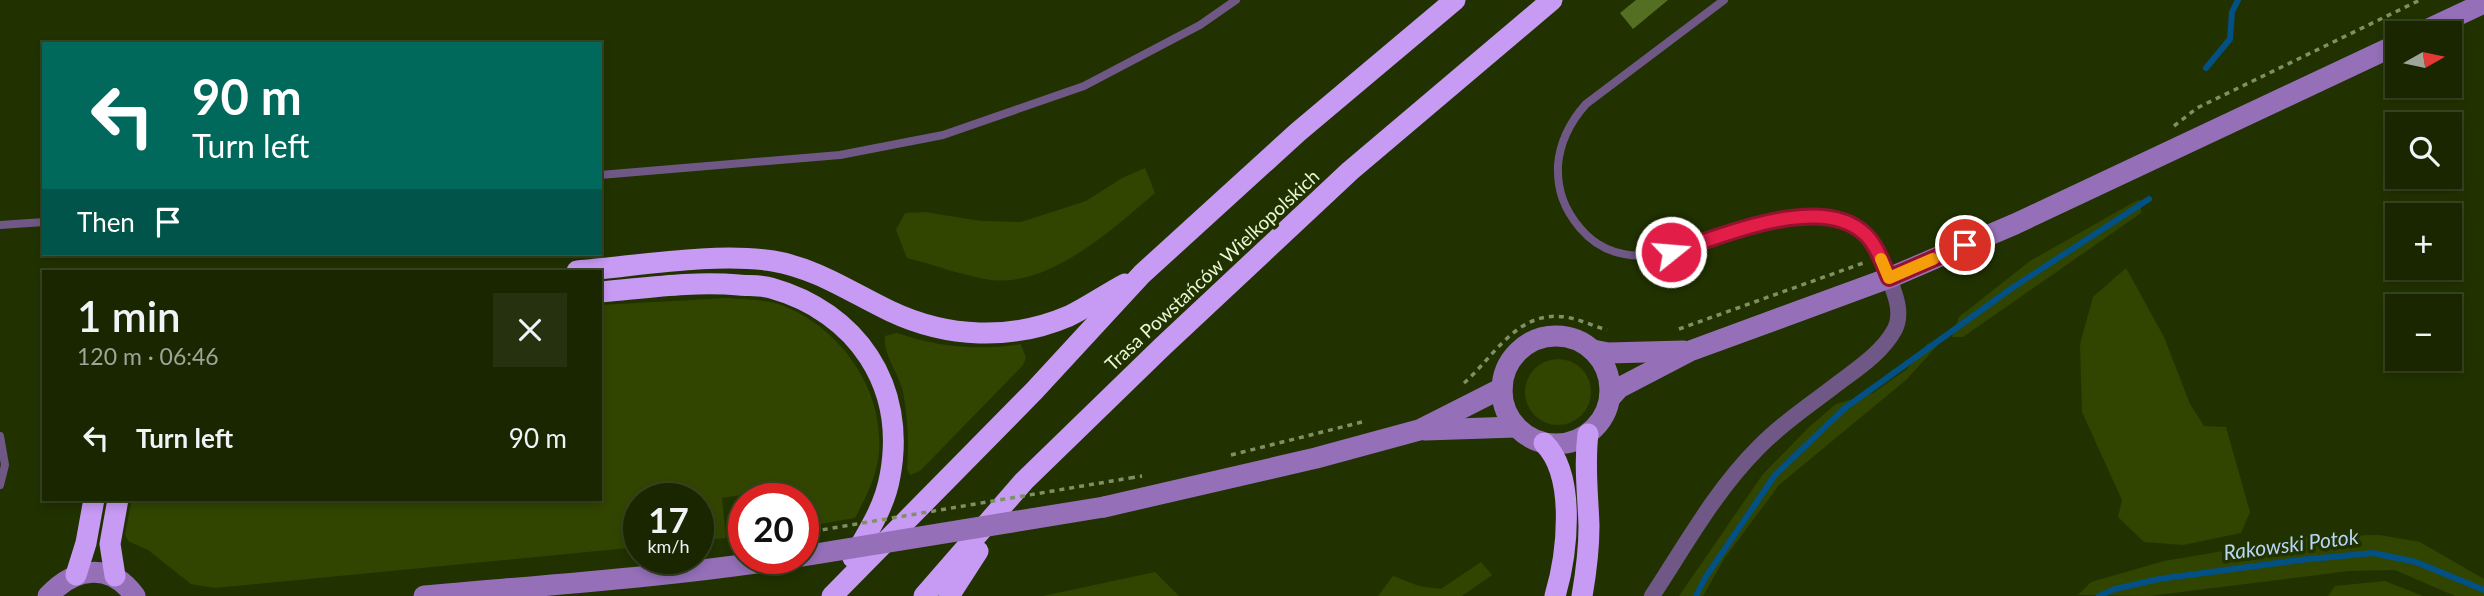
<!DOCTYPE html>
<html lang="en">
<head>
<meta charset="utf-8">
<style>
  :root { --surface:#192600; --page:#26320f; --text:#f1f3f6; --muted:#9fa599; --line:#374322 }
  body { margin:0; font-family:Lato,sans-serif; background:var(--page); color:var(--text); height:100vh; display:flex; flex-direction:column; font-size:26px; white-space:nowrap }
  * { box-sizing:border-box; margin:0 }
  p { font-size:23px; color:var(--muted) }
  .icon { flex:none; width:38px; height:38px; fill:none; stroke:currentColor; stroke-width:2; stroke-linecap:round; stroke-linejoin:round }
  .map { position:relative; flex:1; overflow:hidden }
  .sheet { position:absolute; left:42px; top:270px; width:560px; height:231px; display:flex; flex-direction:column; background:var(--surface); border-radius:0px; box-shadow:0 4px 10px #0003,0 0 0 2px var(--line) }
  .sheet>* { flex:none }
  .banner { position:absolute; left:42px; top:42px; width:560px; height:214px; border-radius:0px; box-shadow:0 4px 10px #0003,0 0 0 2px var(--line); background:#00695c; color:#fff; overflow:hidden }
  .needle { width:46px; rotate:81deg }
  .fabs { position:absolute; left:2385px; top:21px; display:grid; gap:14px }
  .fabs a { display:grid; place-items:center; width:77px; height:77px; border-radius:0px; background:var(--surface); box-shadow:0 4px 10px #0003,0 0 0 2px var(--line); font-size:35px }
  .speed { position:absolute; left:623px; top:483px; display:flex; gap:14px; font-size:35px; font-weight:700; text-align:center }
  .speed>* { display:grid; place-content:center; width:91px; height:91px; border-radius:50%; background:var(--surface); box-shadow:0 4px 10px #0003,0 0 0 2px var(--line); line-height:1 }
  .speed small { font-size:18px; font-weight:400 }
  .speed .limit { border:10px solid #d22; background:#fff; color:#111 }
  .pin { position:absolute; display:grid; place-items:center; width:60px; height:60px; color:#fff; margin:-30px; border:4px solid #fff; border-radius:50%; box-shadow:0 2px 7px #0007 }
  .me { position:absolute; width:77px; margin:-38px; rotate:73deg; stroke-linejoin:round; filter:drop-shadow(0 0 5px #0008) }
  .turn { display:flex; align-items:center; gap:24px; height:147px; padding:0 35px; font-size:32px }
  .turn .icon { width:91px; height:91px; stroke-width:2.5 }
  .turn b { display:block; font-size:49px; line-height:60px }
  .then { display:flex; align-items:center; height:66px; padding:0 35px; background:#0003; gap:14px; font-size:26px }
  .round { display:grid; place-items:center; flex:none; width:74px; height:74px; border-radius:0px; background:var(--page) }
  .summary { display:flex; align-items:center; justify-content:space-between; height:119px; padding:0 35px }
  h1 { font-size:42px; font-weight:600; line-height:52px }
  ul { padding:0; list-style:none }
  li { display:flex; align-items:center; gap:21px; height:98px; padding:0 35px }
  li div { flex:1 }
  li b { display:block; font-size:26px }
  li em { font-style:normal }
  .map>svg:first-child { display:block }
</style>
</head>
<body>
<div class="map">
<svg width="2484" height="596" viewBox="0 0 2484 596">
  <rect width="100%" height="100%" fill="#213200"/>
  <g fill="#314501">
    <path d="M1145,168L1155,193C1113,229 1050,287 991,280C964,276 935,265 907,258L896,230L905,213L925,212L981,221L1021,222L1086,201L1122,178Z"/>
    <path d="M2141,200V213L1963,337H1952L1959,317L2030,261L2136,201Z"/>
    <path d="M2126,268L2164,337L2190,404L2204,426L2226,427L2250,512L2241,533L2183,545L2144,542L2118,517L2122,500L2082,412L2080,344L2093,297Z"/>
    <path d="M728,298C745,300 766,299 781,305C840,327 884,389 879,452C877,476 866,497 855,518L803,527V499H748L746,497L748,494L722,498L726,538L698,541V499H639V547L214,588L191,584L148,550L128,541L125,534L132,499H600V305Z"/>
    <path d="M897,333C938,347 978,351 1021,344L1026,358L1023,365L920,471L910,475L907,469C909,443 908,418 903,392C899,373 883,356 885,336Z"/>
    <path d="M1928,343L1936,347L1906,380L1779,485L1724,559L1703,596H1679L1763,474L1808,428L1836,404L1873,393L1907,369Z"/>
    <circle cx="1558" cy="392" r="33"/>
    <path d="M2380,535L2420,542L2484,579V596H2455L2395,570L2349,571L2149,596L2078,595L2091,582L2164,561L2312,536Z"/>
    <path d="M1481,562L1492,575L1462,596H1378L1393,576L1419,586L1441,589Z"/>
    <path d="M1155,572L1179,596H1043Z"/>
    <path d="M2385,581L2423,596H2328L2335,586Z"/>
  </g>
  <path fill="#546f21" d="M1636,0H1668L1633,29L1620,13Z"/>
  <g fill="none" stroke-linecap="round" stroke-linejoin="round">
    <g stroke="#025084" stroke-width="6">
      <path d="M2206,68L2230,39L2232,12L2238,0"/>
      <path d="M1696,596L1705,578L1775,475L1845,408L2012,288L2149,199"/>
      <path d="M2099,596L2115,589L2159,579L2300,560L2373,553L2416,562L2484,590"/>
    </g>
    <g stroke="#7f9065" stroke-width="3.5" stroke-dasharray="5 5" stroke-linecap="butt">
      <path d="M2174,126L2197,108L2420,0"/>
      <path d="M1679,329L1866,262"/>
      <path d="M1464,383C1494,357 1517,310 1565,317C1579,319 1593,326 1607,330"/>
      <path d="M1231,455L1366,421"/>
      <path d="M1130,478L1142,476"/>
    </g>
    <g stroke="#6f5886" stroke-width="8">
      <path d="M1724,0L1586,104C1570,122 1560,141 1558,165C1557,190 1564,209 1580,228C1643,304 1757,196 1832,217C1865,227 1875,247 1889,276"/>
      <path d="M600,175L840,155L943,135L1084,86L1200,25L1236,0"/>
      <path d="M0,225L44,222"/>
      <path d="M0,436L5,465L0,485"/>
    </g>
    <path stroke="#6f5886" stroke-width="16" d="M1652,596C1685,546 1715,491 1758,448C1781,424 1810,405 1837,384C1857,369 1883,352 1895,329C1903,313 1895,294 1889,278"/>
    <g stroke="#9570b9" stroke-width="21">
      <path d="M2420,33L2484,3"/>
      <circle cx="1556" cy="390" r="54"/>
      <path d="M1593,350L1608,353L1684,351"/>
      <path d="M1610,398L1619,388L1690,351L1889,278L2015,224L2398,44"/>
      <path d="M1425,430L1516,427"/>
      <path d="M1104,507L1316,458L1419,430L1502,388"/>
      <path d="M48,596C75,567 110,562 135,596"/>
      <path d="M424,596C546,585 669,577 790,558"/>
    </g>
    <g stroke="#c79af4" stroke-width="21">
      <path d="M577,271C637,266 715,252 773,261C816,268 852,293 890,311C947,338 1011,341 1069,316C1088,307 1106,294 1125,284"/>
      <path d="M600,292C647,288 692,281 739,285C749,286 761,285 771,288C857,312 907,386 890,476C885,506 868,532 853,558"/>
      <path d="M1544,443C1577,476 1567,555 1555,596"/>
      <path d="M76,575L86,543L94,499"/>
      <path d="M115,576L110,544L118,499"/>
      <path d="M832,596L1034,391L1142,274L1298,132L1455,0"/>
      <path d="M924,596L1024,481L1162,347L1350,171L1552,0"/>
      <path d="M949,596L978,551"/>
      <path d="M1582,596C1586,573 1589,550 1589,526C1588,495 1584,465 1588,434"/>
    </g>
    <path stroke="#7f9065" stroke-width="3.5" stroke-dasharray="5 5" stroke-linecap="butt" d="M803,533L1130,478"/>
    <path stroke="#9570b9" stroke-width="21" d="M803,556L1104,507"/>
  </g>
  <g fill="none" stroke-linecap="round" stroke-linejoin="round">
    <g stroke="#92132f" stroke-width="18">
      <path id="route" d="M1671,252C1722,237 1822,191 1866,235C1877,246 1883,264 1889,278L1965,245"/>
    </g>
    <use href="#route" stroke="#e11d48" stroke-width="12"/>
    <path stroke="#f59e0b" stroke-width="12" d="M1881,259L1889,278L1933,259"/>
  </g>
  <g text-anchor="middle" stroke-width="7" stroke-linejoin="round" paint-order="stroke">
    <g font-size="19" fill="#e9f8d5" stroke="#213200">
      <text transform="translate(1212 270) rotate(-43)" y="7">Trasa Powstańców Wielkopolskich</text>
    </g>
    <g font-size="21" font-style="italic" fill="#b6d7f6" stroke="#213200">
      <text transform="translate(2291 545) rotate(-7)" y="7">Rakowski Potok</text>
    </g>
  </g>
</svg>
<div class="fabs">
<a><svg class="needle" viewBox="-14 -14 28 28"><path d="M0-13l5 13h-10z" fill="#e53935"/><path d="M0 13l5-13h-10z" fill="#9fa599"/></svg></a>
<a><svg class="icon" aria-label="search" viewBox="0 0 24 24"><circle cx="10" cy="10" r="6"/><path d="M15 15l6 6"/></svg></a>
<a>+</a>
<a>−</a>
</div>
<div class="speed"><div>17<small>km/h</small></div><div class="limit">20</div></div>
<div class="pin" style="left:1965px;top:245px;background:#d93025"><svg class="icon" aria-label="arrive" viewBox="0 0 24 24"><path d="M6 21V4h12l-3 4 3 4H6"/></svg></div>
<svg class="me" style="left:1671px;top:252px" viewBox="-20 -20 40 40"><circle r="17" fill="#e11d48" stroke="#fff" stroke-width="3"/><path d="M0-11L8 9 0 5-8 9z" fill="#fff"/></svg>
<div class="banner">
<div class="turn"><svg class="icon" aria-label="left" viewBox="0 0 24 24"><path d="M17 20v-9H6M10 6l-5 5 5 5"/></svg><div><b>90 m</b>Turn left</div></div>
<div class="then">Then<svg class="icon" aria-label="arrive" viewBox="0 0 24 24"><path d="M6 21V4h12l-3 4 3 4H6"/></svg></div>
</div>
<section class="sheet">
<div class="summary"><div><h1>1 min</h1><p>120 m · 06:46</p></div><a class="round"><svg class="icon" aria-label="close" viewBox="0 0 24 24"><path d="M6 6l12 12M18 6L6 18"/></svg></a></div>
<ul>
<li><svg class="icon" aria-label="left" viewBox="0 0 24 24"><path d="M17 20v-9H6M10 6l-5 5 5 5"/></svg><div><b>Turn left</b></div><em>90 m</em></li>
</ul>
</section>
</div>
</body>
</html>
